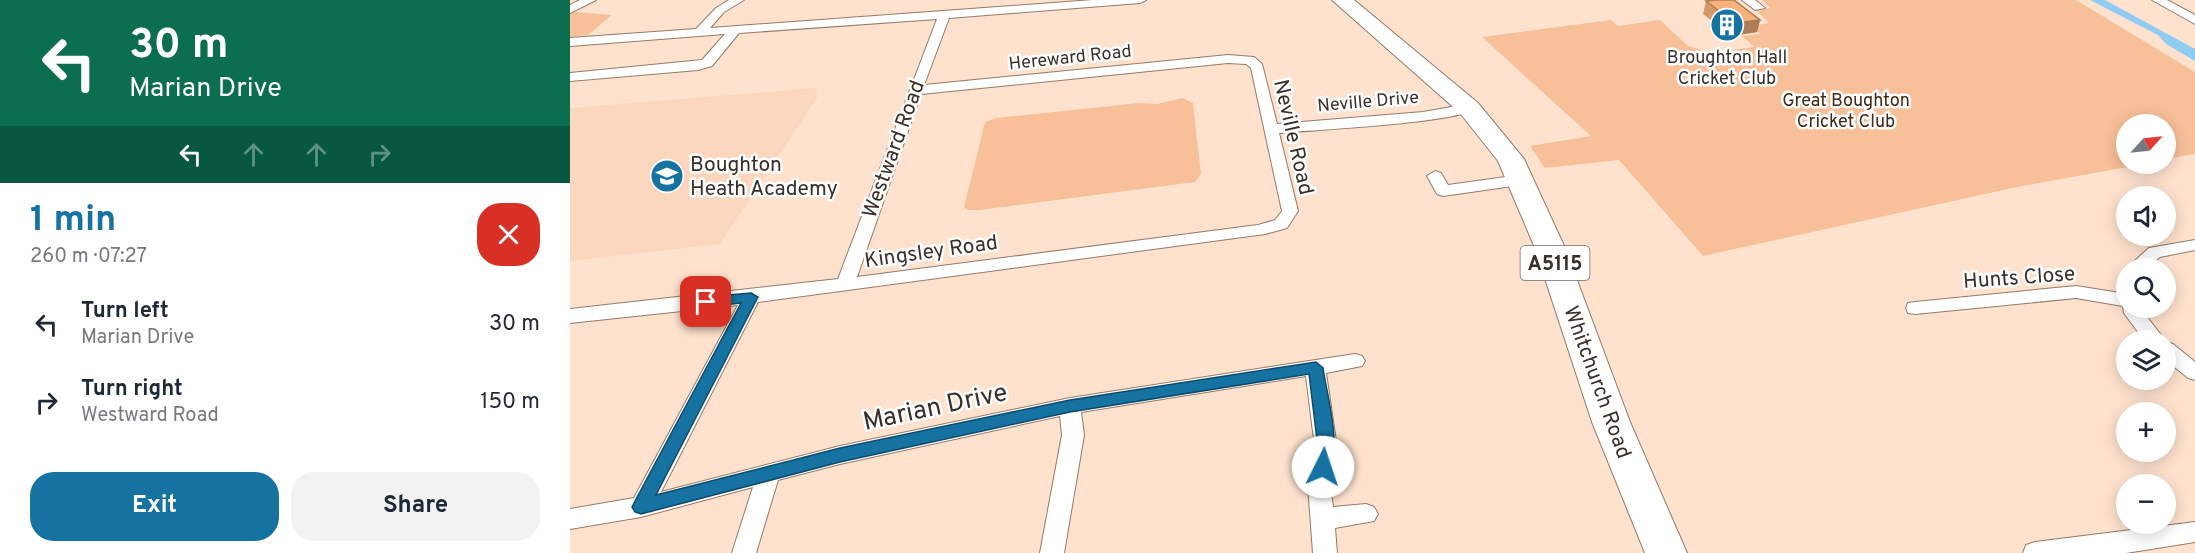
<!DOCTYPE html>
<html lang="en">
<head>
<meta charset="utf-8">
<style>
  :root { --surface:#fff; --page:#f2f2f3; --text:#1f2937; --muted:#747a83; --accent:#1673a1 }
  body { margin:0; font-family:Overpass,sans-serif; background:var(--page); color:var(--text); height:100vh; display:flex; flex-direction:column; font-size:22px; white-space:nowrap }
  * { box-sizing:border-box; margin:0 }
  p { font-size:20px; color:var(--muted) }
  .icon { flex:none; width:33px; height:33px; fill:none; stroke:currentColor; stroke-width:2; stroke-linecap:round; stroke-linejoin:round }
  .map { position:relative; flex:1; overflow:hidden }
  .sheet { display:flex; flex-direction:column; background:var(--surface); width:570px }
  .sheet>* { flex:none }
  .hud { background:#0b6e4f; color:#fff; overflow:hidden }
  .needle { width:39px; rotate:63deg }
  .buttons { position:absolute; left:1546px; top:114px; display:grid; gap:12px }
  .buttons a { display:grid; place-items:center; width:60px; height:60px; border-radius:50%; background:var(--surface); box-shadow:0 3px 15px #0003; font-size:30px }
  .pin { position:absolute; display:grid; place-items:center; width:51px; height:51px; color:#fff; margin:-26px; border-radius:12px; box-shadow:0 3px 9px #0006 }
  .me { position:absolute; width:66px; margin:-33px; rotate:4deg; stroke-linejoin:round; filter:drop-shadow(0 0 4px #0008) }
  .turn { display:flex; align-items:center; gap:21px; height:126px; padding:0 30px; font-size:27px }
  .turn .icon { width:78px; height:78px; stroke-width:2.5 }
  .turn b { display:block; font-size:42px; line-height:51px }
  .lanes { display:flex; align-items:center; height:57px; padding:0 30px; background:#0003; justify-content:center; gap:30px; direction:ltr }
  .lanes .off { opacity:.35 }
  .round { display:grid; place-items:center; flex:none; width:63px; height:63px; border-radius:24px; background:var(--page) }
  .summary { display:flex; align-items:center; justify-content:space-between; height:102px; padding:0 30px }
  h1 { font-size:36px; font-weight:700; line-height:45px; color:var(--accent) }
  .action { display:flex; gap:12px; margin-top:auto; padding:12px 30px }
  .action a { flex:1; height:69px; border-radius:24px; background:var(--accent); color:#fff; font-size:24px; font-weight:700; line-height:69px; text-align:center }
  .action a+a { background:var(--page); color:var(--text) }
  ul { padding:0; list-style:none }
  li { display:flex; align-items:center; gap:18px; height:78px; padding:0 30px }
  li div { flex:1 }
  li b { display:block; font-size:22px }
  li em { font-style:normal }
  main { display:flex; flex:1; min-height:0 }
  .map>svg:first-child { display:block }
</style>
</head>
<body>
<main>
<section class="sheet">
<div class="hud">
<div class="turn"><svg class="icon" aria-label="left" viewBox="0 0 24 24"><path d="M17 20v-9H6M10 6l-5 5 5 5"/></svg><div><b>30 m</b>Marian Drive</div></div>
<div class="lanes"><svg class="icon" aria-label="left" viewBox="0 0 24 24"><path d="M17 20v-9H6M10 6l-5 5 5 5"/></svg><svg class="icon off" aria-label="ahead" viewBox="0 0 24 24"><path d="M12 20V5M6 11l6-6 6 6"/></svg><svg class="icon off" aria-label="ahead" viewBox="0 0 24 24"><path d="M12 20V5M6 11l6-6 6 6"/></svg><svg class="icon off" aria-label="right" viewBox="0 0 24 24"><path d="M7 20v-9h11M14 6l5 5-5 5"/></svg></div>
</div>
<div class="summary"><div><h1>1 min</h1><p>260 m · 07:27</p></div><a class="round" style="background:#d93025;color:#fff"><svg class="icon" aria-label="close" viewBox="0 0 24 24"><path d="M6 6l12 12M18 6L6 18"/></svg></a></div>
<ul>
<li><svg class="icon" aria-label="left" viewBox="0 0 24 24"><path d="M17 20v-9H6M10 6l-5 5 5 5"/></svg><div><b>Turn left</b><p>Marian Drive</p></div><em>30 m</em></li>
<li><svg class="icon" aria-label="right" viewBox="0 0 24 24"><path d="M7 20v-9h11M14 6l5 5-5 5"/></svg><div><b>Turn right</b><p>Westward Road</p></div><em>150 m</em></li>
</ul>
<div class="action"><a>Exit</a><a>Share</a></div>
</section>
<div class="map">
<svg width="1625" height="553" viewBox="0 0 1625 553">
  <rect width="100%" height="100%" fill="#fee2ce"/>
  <path fill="#fad7be" d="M246,88L247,98L150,244L0,261V108Z"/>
  <g fill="#f8c099">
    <path d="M1192,0H1506L1625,72V154L1596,159V124H1557V164H1574L1447,187L1133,256L1049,160L975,168L960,146L1021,136L912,37L1041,20L1048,26L1090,20L1118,46L1143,53L1184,47L1172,36L1190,34L1181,26L1199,23L1187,11L1200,8Z"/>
    <path d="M5,12L42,15L18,35L0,37V14Z"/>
    <path d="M612,98L623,103L631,174L625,182L409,210H398L394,207L415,122L426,118L569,103L587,104Z"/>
  </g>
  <path fill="#8eccf4" d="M1520,0H1535L1625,49V61L1596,44L1588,35Z"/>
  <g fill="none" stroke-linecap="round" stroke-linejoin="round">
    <g stroke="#947a69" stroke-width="2">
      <g id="minor">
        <path d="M10,0H26L0,13V5Z"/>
        <path d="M159,0H174L154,12L140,28L523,0H576L570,3L379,18L354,85L658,55L684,57L692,64L707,124L853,112L899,104L906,108C892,123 739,130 709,133L728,211L717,228L695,234L188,302L91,492L270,446L500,398L785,354L792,356L795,361L792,366L756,373L767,448L760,485L763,507L796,504L804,507L808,514L804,521L765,528L767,553H743L738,485L745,448L736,376L511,412L514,435L494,553H470L492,435L490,416L270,464L208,480L186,553H162L183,487L71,517L0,529V509L64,498L168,305L0,323V309L268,279L367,19L169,33L142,66L128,70L0,81V73L132,60L155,34L0,46V38L126,29L146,8ZM658,63L676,64L681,68L712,211L705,220L688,225L287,277L351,94Z"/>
        <path d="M1172,0H1185L1195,8L1185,10Z"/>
        <path d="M1582,0H1597L1625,15V24Z"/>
        <path d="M865,171L871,173L878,185L950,175L958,180L950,185L873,196L867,194L857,176Z"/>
        <path d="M1625,240V250L1590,257L1576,268H1557L1579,248Z"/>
        <path d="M1506,286L1557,294V308H1570L1595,340H1574L1554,313L1553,306L1506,298L1345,314L1338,313L1336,308L1338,303L1345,302Z"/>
        <path d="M1596,342L1603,344L1625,362V380L1618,378L1596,360Z"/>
        <path d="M1625,522V542L1556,553H1453L1456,545L1465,542Z"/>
      </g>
    </g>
    <g stroke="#947a69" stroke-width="2">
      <path id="trunk" d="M762,0H784L908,103L954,159L995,248L1060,422L1117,553H1075L1022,422L965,248L928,161L890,113Z"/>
    </g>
    <use href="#minor" fill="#fff" fill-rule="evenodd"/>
    <use href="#trunk" fill="#fff" fill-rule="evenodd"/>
  </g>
  <path fill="#d4986c" d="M1136,1L1190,20L1187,32L1161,36L1133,14Z"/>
  <path fill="#ad7c58" d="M1190,20L1187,32L1161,36L1165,23Z"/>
  <path fill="#f7b17d" stroke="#ad7c58" stroke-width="1.5" d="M1145,0H1164L1190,20L1165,23L1136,1Z"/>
  <path fill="#1673a1" stroke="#0e4b69" stroke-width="1.5" d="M181,293L188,297L86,495L270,448L500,400L746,362L753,368C757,396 772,446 759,472H747L744,467L748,448L739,374L500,412L270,462L71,514L65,512L62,507L65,501L171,303L136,307L129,302L136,297Z"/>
  <defs>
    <g id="building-disc" transform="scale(1.725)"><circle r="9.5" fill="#1673a1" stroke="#fff"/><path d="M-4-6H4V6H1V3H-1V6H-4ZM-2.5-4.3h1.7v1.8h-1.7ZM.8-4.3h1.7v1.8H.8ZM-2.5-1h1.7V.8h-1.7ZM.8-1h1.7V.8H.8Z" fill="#fff"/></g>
    <g id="school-disc" transform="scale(1.725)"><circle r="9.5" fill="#1673a1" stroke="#fff"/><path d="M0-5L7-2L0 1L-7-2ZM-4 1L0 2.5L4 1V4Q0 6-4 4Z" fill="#fff"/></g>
  </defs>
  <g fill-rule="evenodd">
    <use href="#building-disc" x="1157" y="25"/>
    <use href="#school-disc" x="97" y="176"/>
  </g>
  <g text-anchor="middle" stroke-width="5" stroke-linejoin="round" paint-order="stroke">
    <g font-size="18" fill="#392f27" stroke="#fff">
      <text transform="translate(500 57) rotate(-6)" y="6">Hereward Road</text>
      <text transform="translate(798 101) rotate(-5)" y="6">Neville Drive</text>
    </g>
    <g font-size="18" fill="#392f27" stroke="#fff">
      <text x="1157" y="63">Broughton Hall<tspan x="1157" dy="21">Cricket Club</tspan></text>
    </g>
    <g font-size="18" fill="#452812" stroke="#fff">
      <text x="1276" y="106">Great Boughton<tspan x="1276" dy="21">Cricket Club</tspan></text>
    </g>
    <rect fill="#fff" stroke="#746d68" stroke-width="1.5" x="950.5" y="246" width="69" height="34" rx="4.5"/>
    <g font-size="20" font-weight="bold" fill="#392f27">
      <text x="985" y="270">A5115</text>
    </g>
    <g font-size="21" fill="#392f27" stroke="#fff">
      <text transform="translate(724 137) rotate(77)" y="7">Neville Road</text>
      <text transform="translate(323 149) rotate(-70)" y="7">Westward Road</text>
      <text transform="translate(361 251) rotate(-8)" y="7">Kingsley Road</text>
      <text transform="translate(1449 277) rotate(-4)" y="7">Hunts Close</text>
      <text transform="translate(1028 382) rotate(70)" y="7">Whitchurch Road</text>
    </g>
    <g font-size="21" fill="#392f27" stroke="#fff" text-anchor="start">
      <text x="120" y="171">Boughton<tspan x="120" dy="24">Heath Academy</tspan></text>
    </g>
    <g font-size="26" fill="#392f27" stroke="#fff">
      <text transform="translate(365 406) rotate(-12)" y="9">Marian Drive</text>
    </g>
  </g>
</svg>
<div class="buttons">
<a><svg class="needle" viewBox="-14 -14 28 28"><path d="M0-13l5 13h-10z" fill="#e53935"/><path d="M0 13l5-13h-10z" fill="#747a83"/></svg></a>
<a><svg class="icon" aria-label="sound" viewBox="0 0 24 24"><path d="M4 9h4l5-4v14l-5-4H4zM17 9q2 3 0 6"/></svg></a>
<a><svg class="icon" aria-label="search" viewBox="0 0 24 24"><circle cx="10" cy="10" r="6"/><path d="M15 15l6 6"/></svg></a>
<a><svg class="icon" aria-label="layers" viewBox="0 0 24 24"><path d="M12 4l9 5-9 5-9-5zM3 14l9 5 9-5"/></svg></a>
<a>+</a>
<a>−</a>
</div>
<div class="pin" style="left:136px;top:302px;background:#d93025"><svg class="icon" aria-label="arrive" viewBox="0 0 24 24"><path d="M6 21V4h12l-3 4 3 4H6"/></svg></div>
<svg class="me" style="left:753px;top:467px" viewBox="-20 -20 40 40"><circle r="19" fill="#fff"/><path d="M0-13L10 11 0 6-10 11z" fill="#1673a1"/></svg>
</div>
</main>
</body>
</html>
